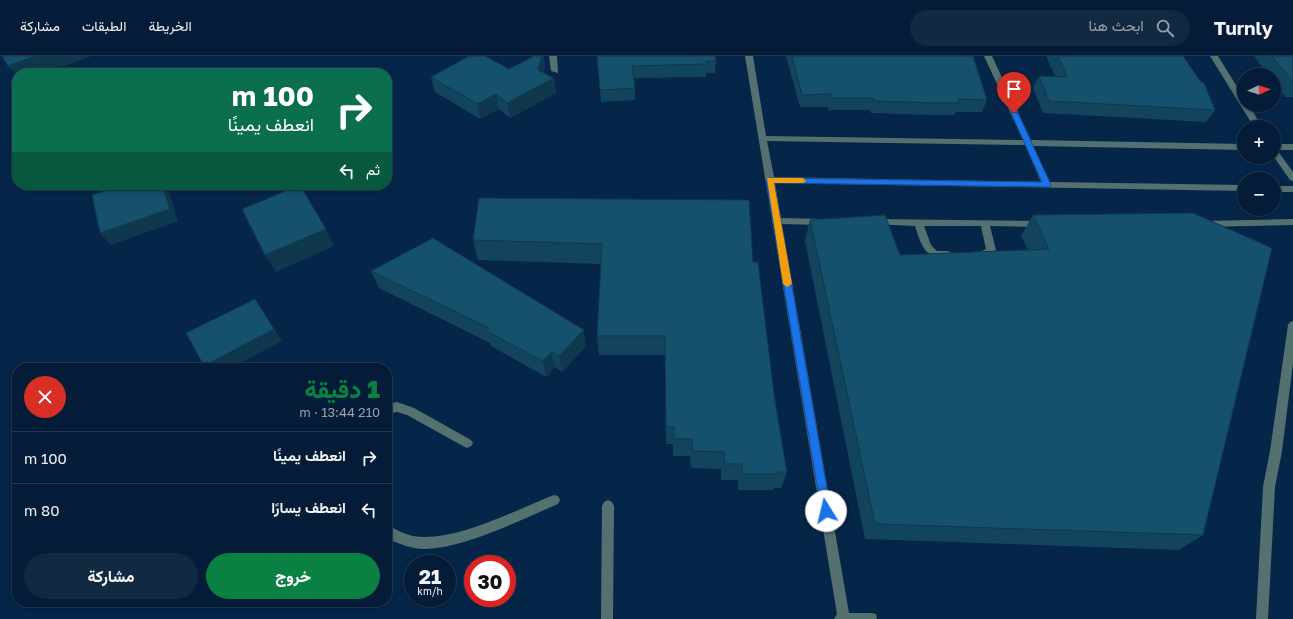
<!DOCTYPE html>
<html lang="ar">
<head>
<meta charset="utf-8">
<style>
  :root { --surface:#041c37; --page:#122942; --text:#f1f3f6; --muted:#97a1ad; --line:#253a52; --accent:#0b8043 }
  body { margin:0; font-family:"Golos Text",Vazirmatn,sans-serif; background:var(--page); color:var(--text); direction:rtl; height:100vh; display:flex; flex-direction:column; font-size:15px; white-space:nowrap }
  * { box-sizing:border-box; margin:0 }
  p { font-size:13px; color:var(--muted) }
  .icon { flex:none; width:22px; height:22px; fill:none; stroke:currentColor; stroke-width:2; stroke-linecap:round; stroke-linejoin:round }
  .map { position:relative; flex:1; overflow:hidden; direction:ltr }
  .drawer { position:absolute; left:12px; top:307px; width:380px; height:244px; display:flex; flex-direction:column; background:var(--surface); border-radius:16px; box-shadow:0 2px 6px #0003,0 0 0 1px var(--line); direction:rtl }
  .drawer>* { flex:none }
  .banner { position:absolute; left:12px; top:12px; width:380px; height:122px; border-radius:16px; box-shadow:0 2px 6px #0003,0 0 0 1px var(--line); direction:rtl; background:#0b6e4f; color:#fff; overflow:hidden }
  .needle { width:26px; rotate:87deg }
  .buttons { position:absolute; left:1237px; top:12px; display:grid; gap:8px }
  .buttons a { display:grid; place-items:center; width:44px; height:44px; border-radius:50%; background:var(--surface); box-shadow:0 2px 6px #0003,0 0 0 1px var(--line); font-size:20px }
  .speed { position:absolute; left:404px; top:499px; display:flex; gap:8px; font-size:20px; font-weight:700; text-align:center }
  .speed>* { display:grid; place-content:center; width:52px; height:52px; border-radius:50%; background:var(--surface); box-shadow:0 2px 6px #0003,0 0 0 1px var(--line); line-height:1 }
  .speed small { font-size:10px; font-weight:400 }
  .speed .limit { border:6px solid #d22; background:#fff; color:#111 }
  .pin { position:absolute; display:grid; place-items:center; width:34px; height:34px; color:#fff; margin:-41px -17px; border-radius:50% 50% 50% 0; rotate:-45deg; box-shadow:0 0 4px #0007 }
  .pin .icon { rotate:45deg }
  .me { position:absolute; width:44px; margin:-22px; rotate:351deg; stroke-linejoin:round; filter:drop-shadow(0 0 3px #0008) }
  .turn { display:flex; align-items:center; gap:14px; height:84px; padding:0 12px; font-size:18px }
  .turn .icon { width:52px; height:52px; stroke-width:2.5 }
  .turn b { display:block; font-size:28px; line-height:34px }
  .then { display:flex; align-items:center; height:38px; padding:0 12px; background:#0003; gap:8px; font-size:15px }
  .round { display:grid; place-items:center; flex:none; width:42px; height:42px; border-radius:21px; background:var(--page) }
  .head { display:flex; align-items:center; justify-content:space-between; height:68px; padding:0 12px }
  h1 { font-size:24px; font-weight:800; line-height:30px; color:var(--accent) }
  .primary-button { display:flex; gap:8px; margin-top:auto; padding:8px 12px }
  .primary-button a { flex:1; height:46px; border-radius:24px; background:var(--accent); color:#fff; font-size:16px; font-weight:800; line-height:46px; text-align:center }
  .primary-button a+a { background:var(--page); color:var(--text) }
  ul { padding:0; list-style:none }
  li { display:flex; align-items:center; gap:12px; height:52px; padding:0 12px; border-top:1px solid var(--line) }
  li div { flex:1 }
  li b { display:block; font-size:15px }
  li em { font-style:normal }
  header { display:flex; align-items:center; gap:24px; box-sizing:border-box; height:56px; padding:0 20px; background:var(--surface); border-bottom:1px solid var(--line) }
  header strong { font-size:19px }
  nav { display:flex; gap:22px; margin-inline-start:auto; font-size:14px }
  .search { width:280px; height:36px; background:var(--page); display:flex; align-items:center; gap:10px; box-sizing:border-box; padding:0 14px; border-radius:22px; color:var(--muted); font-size:15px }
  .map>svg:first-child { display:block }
</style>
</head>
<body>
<header>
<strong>Turnly</strong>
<div class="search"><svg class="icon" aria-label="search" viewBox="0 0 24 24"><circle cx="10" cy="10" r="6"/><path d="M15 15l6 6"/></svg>ابحث هنا</div>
<nav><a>الخريطة</a><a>الطبقات</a><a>مشاركة</a></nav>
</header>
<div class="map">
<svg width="1293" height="563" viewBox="0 0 1293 563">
  <rect width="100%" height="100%" fill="#062649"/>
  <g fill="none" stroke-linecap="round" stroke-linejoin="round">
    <g fill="#547170" fill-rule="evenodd">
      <path d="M549,0H557L558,17L551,15Z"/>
      <path d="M745,0H753L766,80L1023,84L984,0H992L1031,84L1244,88V94L1033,90L1050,126L1244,129V135L775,127L781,162L823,163L827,166L823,169L782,168L849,557H871L876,558L877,563H834L837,558ZM767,85L1025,89L1041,126L774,121Z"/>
      <path d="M1210,0H1218L1244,42V49H1249L1262,71H1254Z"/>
      <path d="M1274,88H1293V94H1277L1293,116V125L1290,124L1274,101Z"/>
      <rect x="1274" y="130" width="19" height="6"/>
      <path d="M875,163L1041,165L1045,168L1041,171L990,170L996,194L984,202L973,200L971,198L973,196L982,195L986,193L981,170H924L931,189L937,195H948L953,198C950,202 946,201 941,201C923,201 920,184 915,170L872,168L871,166Z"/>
      <path d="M1293,163V169L1203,171L1199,168L1203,165Z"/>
      <path d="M1293,265V307L1282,395L1275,431L1268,563H1256L1263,431L1270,395L1288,269L1290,266Z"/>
      <path d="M397,346L414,352L471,384L473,387L471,390L467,392L463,390L407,359L397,356L387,358V348Z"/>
      <path d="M554,439L558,440L560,444L558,448C520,464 466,492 425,493C412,493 398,488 387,482V469C396,473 403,478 413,480C454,487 515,454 554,439Z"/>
      <path d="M608,444L612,446L614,450L613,563H601L602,450L604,446Z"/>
    </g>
  </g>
  <g fill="#12455d">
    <path d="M597,0L716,5L715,17H706V21L634,22L635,32V44L601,46Z"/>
    <path d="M786,0H973L987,44L982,56H956L954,59H931L871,57L870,54H828V51H800Z"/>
    <path d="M1046,0H1183L1215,54L1206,66L1043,57L1033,32L1039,20H1055Z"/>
    <path d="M1254,0H1293V41H1285L1274,27V19H1268Z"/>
    <path d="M545,10L543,17L554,22L556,37L510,62L499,53L480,63L435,36L431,21Z"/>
    <path d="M479,142L753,206L787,416L781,432H774L773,434H738V424H721V413L691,412L690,400H673V388H666L665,299H599L597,280L601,208L478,204L473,184Z"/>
    <path d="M1033,159L1203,479L1179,494L865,483L805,185L810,164L900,199L1028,194L1021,180Z"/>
    <path d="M371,215L586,290L562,316L555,311L546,321L491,290L490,287L379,232Z"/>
  </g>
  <g fill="#0f384c">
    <path d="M36,0H92L44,17H17V21L8,10Z"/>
    <path d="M542,0H544L545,10L540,29L538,14Z"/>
    <path d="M554,22L556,37L510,62L507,47Z"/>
    <path d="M496,38L499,53L480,63L477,48Z"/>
    <path d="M162,129H167L178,165L111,189L100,177Z"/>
    <path d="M326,173L334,190L276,216L265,199Z"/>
    <path d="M255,243L282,285L231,312H206L204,310Z"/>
    <path d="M584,274L586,290L562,316L559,300Z"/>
    <path d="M552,296L555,311L546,321L543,305Z"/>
  </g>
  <g fill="#15506c" stroke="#0f384c">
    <path d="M2,0H36L8,10Z"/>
    <path d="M469,0H485L509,13L534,0H542L538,14L554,22L507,47L496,38L477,48L431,21Z"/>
    <path d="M597,0H715L716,5H706L707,8L632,10L635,32L600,34Z"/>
    <path d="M792,0H973L987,44L958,43L959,47H935L874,45L873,42H831V38L802,39Z"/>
    <path d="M1058,0H1183L1201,26L1204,27L1215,54L1049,45L1039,20L1067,21Z"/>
    <path d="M1272,0H1293V26Z"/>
    <path d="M123,129H162L170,153L100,177L92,139Z"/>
    <path d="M300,129L326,173L265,199L242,153Z"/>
    <path d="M479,142L749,144L753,206H758L775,346L787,416H778L779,418H742V408H724V396L693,395L692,383H674V371H666L665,280H597L602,188L473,184Z"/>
    <path d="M1193,157L1272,192L1203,479L875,468L810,164L885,159L900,199L1049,193L1033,159Z"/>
    <path d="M433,182L584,274L559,300L552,296L543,305L486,275L489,272L371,215Z"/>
    <path d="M255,243L274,273L204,310L186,277Z"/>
  </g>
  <path fill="#1a73e8" stroke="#114b97" d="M1012,56L1018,57L1051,129L1050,131L774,127L831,455L830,459L826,460L822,459L766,124L770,122L1042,126L1011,57Z"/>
  <path fill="#f59e0b" d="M767,122H803L806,125L803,127H774L792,228L787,231L783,228Z"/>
</svg>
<div class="buttons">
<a><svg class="needle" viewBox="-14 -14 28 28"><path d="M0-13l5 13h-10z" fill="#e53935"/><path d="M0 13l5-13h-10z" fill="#97a1ad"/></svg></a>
<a>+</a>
<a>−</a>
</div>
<div class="speed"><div>21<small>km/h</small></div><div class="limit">30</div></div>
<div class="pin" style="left:1014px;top:57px;background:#d93025"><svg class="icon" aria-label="arrive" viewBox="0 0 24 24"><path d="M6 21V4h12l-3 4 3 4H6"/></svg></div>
<svg class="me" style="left:826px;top:455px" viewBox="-20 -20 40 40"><circle r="19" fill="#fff"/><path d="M0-13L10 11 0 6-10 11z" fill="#1a73e8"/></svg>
<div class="banner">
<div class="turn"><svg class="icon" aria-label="right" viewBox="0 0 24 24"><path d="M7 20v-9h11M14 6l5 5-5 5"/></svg><div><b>100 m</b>انعطف يمينًا</div></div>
<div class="then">ثم<svg class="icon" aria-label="left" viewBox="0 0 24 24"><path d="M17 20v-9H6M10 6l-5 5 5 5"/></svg></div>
</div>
<section class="drawer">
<div class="head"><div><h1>1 دقيقة</h1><p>210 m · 13:44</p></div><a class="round" style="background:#d93025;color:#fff"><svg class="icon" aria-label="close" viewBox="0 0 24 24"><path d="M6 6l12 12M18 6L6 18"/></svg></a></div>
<ul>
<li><svg class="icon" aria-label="right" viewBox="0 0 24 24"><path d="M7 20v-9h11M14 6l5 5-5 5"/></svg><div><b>انعطف يمينًا</b></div><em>100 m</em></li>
<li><svg class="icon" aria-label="left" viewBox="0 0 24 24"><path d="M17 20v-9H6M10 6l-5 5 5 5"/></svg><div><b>انعطف يسارًا</b></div><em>80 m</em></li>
</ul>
<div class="primary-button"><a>خروج</a><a>مشاركة</a></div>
</section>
</div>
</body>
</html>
